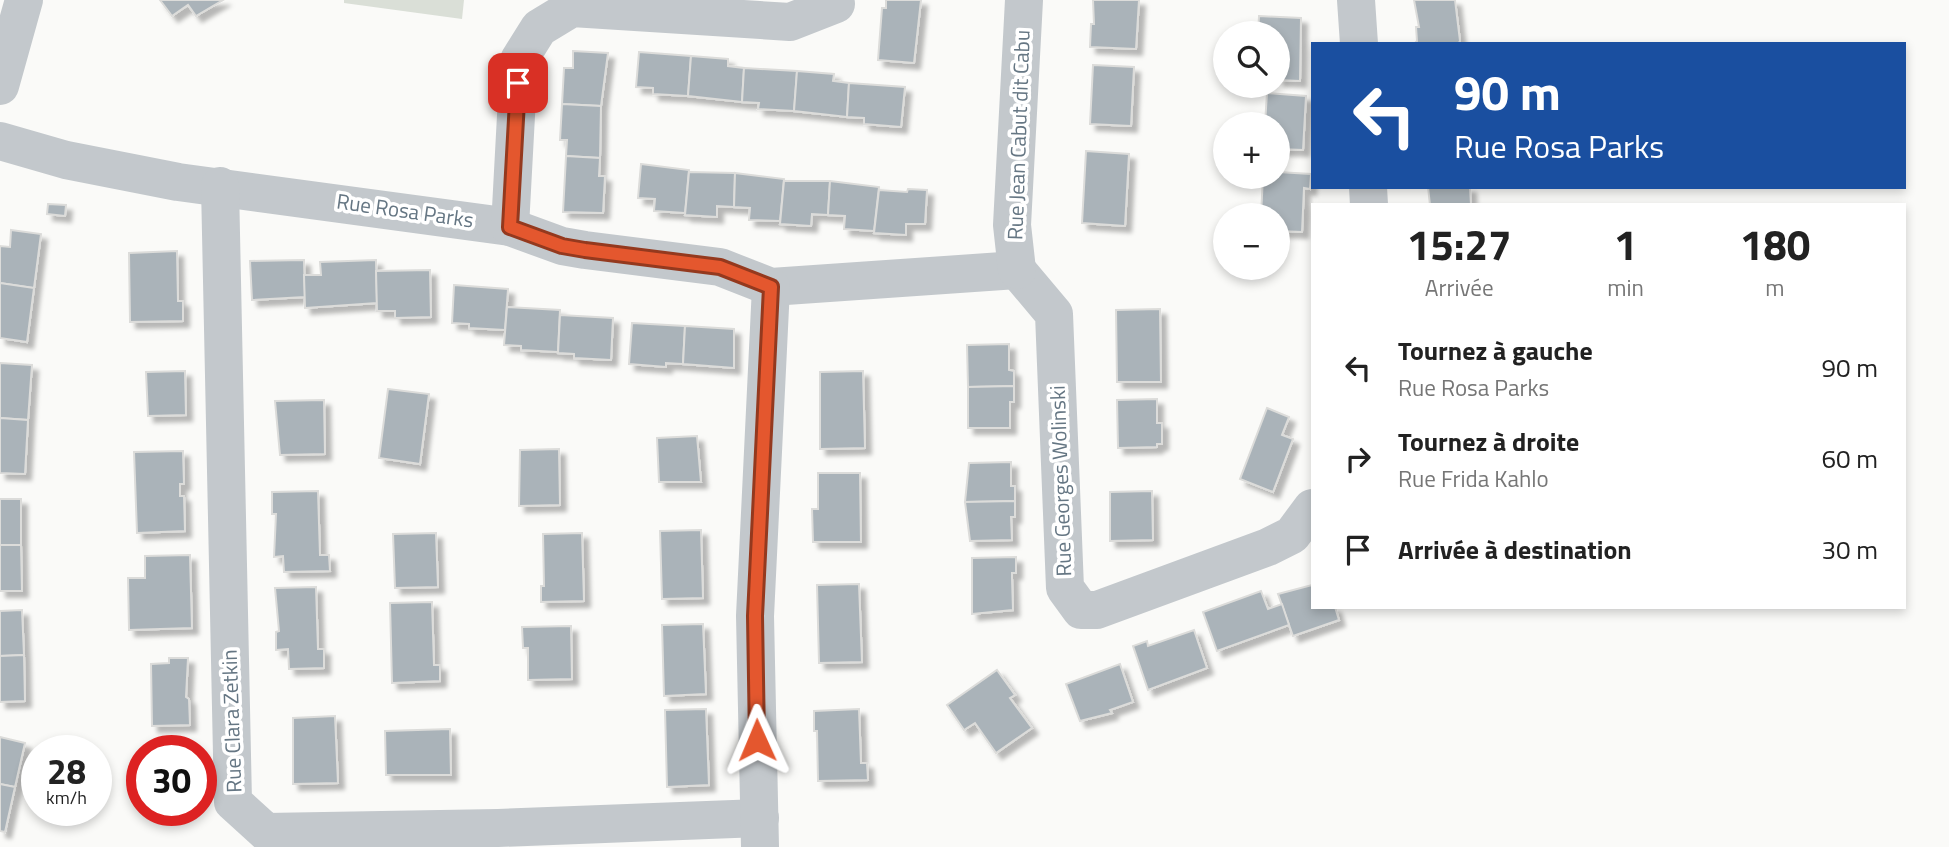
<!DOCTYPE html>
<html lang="fr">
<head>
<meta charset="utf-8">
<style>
  :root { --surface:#fff; --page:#f6f6f6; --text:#222; --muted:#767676 }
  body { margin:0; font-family:"Titillium Web",sans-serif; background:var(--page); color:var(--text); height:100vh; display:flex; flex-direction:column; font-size:26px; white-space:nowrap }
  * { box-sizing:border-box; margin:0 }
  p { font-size:23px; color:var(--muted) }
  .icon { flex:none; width:38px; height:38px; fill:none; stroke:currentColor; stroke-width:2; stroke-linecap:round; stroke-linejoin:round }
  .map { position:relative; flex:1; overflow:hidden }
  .sheet { position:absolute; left:1311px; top:203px; width:595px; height:406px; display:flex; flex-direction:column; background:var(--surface); border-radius:0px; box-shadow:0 4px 10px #0003 }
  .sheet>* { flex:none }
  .guide { position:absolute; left:1311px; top:42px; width:595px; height:147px; border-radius:0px; box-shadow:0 4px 10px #0003; background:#1a4fa0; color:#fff; overflow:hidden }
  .fabs { position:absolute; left:1213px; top:21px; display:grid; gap:14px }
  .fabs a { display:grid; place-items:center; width:77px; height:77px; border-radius:50%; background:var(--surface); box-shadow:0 4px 10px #0003; font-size:35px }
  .speed { position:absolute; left:21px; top:735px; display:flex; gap:14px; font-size:35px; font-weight:700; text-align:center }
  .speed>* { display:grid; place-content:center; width:91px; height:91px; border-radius:50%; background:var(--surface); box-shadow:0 4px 10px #0003; line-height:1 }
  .speed small { font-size:18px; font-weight:400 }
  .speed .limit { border:10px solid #d22; background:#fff; color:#111 }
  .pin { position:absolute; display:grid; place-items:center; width:60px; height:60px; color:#fff; margin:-30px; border-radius:14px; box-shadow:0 4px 10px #0006 }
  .me { position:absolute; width:77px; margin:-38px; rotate:359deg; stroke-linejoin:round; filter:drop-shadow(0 0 5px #0008) }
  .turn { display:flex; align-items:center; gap:24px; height:147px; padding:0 28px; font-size:32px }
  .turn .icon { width:91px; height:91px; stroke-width:2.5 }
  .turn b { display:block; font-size:49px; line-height:60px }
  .eta { display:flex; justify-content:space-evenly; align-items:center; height:119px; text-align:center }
  .eta b { font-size:42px; font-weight:700; line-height:49px }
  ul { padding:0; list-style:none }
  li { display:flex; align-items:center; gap:21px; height:91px; padding:0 28px }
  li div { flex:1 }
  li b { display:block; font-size:26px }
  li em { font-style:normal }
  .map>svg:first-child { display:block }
</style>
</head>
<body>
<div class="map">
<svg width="1949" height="847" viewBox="0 0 1949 847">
  <defs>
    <filter id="shadow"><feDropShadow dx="6" dy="6" stdDeviation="2" flood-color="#0004"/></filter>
  </defs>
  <rect width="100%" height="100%" fill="#fafaf8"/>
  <path fill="#dadfd7" d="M344,0H464L462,19L344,3Z"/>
  <g fill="#aab3b9" stroke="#dcdcda" stroke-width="2" filter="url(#shadow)">
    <path d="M160,0H223L196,16L188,5L172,16Z"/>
    <path d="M886,0H921L914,63L878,60L882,8H886Z"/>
    <path d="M1093,0H1139L1136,49L1090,47L1091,24H1094Z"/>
    <path d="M1414,0H1455L1460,41L1458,44H1414L1417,41L1416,27H1419Z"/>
    <path d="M1259,16L1301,18L1300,81L1278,80V33H1258Z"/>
    <path d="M573,51L608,53L601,106L562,104L564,68H573Z"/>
    <path d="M639,52L691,56L688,96L653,94V88L636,87Z"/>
    <path d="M691,56L728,59V66L744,68L742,102L688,96Z"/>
    <path d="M1093,65L1134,67L1131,126L1090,124Z"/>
    <path d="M744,68L797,71L794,111L758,109L759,103L742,102Z"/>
    <path d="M797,71L834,74L833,81L849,83L847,117L794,111Z"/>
    <path d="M849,83L905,87L901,127L864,124V118L847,117Z"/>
    <path d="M1267,93L1306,96L1303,150L1278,149V124H1265Z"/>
    <path d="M562,104L601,106L600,158L566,156L567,140H560Z"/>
    <path d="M1086,151L1129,154L1125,226L1082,223Z"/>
    <path d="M566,156L600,158L599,176H605L603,213L563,212Z"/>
    <path d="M641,164L689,170L685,213L654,211L655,199L638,198Z"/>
    <path d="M689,172L735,173L734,207L717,206V217L685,215Z"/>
    <path d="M1278,172L1311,174L1310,189L1304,188L1302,232L1278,231V215H1261L1263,177H1278Z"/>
    <path d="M735,173L784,179L780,221L749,220L750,208L734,207Z"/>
    <path d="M784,181H830L828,215L812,214L811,226L780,224Z"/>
    <path d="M830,181L879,187L874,231L844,229L845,216L828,215Z"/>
    <path d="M1428,187H1470L1471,205H1430Z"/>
    <path d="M908,189L927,190L925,224H906V235L874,233L879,190L907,192Z"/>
    <path d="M48,204L66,205L65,216L47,214Z"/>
    <path d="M11,230L41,234L34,288L0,283V246L10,247Z"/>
    <path d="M177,251L178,301H183V321L130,322L129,253Z"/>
    <path d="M304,260L305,297L252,300L250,261Z"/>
    <path d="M376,260L377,303L305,308L304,275H321L320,262Z"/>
    <path d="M430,270L431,317L395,318V311H377L376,271Z"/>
    <path d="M0,283L34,288L27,342L0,338Z"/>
    <path d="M454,285L508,289L505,330L469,328V324L452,323Z"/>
    <path d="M507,307L560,310L558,352L521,350V346L504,345Z"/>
    <path d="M1160,309L1161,382H1117L1116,310Z"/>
    <path d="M560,315L613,318L611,360L574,358V354L558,353Z"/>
    <path d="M632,323L685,326L683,364L666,363V367L629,364Z"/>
    <path d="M685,326L734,329V368L683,364Z"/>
    <path d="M1009,344V370L1014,371V386L968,387L967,345Z"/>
    <path d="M0,363L32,365L28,420L0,418Z"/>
    <path d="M185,371L186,415L148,416L146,372Z"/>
    <path d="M863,371L865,448L820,449V372Z"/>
    <path d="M1014,386V402H1010V428H968V387Z"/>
    <path d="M388,389L429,394L420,464L379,458Z"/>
    <path d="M1157,399V423H1162V444H1157V447L1118,448L1117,400Z"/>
    <path d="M324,400L325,454L280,455L275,401Z"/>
    <path d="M1267,408L1289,417L1282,435L1293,439L1273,492L1240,479Z"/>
    <path d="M0,418L28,420L25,474L0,473Z"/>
    <path d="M697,436L701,482H659L657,438Z"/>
    <path d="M559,449L560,505L519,506L520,450Z"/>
    <path d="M183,451L184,484H180V496H184L185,531L137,533L134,452Z"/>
    <path d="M1011,462V486H1015V501L965,502L969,463Z"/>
    <path d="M818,473H860L861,542H813L812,509H818Z"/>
    <path d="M318,491L320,555H329L330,571L284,572L283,556L274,557L276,514H272V492Z"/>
    <path d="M1152,491L1153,540L1110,541V492Z"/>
    <rect x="0" y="499" width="21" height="46"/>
    <path d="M1015,501V517H1011L1012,540L970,541L965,502Z"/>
    <path d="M701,530L703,598L662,599L660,531Z"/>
    <path d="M436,533L438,587L395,588L393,534Z"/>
    <path d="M582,533L584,601L541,602V586H544L543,534Z"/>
    <path d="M0,545H21L22,591H0Z"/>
    <path d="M190,555L192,628L129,630L128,578H145V556Z"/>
    <path d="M1016,557V573H1012V578L1013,610L972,614V558Z"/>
    <path d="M859,584L862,662L819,663L817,585Z"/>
    <path d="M1312,585V607H1335L1339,620L1293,636L1278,594Z"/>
    <path d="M316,587L318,649H324V668L289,669L288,649L276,650V632L279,631L275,588Z"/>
    <path d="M1261,591L1268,609L1282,604L1289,625L1217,651L1203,612Z"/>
    <path d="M432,602L434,665H440V681L392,683L390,603Z"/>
    <path d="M22,610L24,655L0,656V611Z"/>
    <path d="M703,624L706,694L664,696L662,625Z"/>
    <path d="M571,626L572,679L528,680V648H523L522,627Z"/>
    <path d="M1194,630L1207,668L1148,690L1133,646L1147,641L1148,646Z"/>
    <path d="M24,655L25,701L0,702V656Z"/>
    <path d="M169,658H188L186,697L189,699L190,725L152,726L151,664L169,663Z"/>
    <path d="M1120,664L1133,702L1110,710L1112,713L1080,721L1066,684Z"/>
    <path d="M997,670L1015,695L1010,698L1032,728L996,753L975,723L964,730L947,705Z"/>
    <path d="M706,709L709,785L667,787L665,710Z"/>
    <path d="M859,709L861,763H867L868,780L818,781L817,731H814V711Z"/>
    <path d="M335,716L338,783L293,784V718Z"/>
    <path d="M450,729L451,775H386L385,731Z"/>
    <path d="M0,737L25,743L15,787L0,784Z"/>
    <path d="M190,746V751H146V747Z"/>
    <path d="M0,784L15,787L5,832L0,831Z"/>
  </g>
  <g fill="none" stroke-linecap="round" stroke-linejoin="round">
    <g stroke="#c3c8cc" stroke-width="38">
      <path d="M1356,0L1359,44"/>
      <path d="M0,86L24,0"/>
      <path d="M0,141L66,160L178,182L510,227L562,246L585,250L720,267L771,287L1017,270"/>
      <path d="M220,186L233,802L266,832L498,828L760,818"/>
      <path d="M1368,187L1369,205"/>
      <path d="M510,227L519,60L539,28L572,8L790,22L836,4"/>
      <path d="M1017,270L1054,314L1065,588L1081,610H1097L1268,547L1292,535L1312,508"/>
      <path d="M1017,270L1012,225L1024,0"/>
      <path d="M760,847L755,616L771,287"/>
    </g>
  </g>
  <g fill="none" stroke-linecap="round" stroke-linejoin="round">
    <g stroke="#94391e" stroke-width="18">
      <path id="route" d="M518,83L510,227L562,246L585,250L720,267L771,287L755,616L757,740"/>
    </g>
    <use href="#route" stroke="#e4572e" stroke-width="12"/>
  </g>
  <g text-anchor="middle" stroke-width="7" stroke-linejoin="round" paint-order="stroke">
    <g font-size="21" fill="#657683" stroke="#fff">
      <text transform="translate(1019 135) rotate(-88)" y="7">Rue Jean Cabut dit Cabu</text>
      <text transform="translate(405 211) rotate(8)" y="7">Rue Rosa Parks</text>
      <text transform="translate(1061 481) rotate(-92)" y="7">Rue Georges Wolinski</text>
      <text transform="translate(232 721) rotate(-92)" y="7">Rue Clara Zetkin</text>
    </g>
  </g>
</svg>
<div class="fabs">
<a><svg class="icon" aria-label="search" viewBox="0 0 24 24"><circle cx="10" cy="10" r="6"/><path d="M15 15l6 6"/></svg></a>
<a>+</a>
<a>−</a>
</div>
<div class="speed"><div>28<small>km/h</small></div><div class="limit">30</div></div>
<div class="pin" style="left:518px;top:83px;background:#d93025"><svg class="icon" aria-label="arrive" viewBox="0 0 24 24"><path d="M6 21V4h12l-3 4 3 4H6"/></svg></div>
<svg class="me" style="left:757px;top:740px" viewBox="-20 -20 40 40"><path d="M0-17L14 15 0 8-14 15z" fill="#e4572e" stroke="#fff" stroke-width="4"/></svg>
<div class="guide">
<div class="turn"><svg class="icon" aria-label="left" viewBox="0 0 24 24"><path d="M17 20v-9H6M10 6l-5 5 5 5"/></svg><div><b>90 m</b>Rue Rosa Parks</div></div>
</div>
<section class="sheet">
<div class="eta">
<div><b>15:27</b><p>Arrivée</p></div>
<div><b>1</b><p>min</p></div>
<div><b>180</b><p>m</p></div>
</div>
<ul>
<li><svg class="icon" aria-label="left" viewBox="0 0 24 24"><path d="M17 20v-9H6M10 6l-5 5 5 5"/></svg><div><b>Tournez à gauche</b><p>Rue Rosa Parks</p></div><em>90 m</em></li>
<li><svg class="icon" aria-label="right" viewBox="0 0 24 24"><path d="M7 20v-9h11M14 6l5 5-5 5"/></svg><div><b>Tournez à droite</b><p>Rue Frida Kahlo</p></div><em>60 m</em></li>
<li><svg class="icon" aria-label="arrive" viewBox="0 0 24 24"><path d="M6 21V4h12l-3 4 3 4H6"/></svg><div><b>Arrivée à destination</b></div><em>30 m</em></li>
</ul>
</section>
</div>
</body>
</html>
